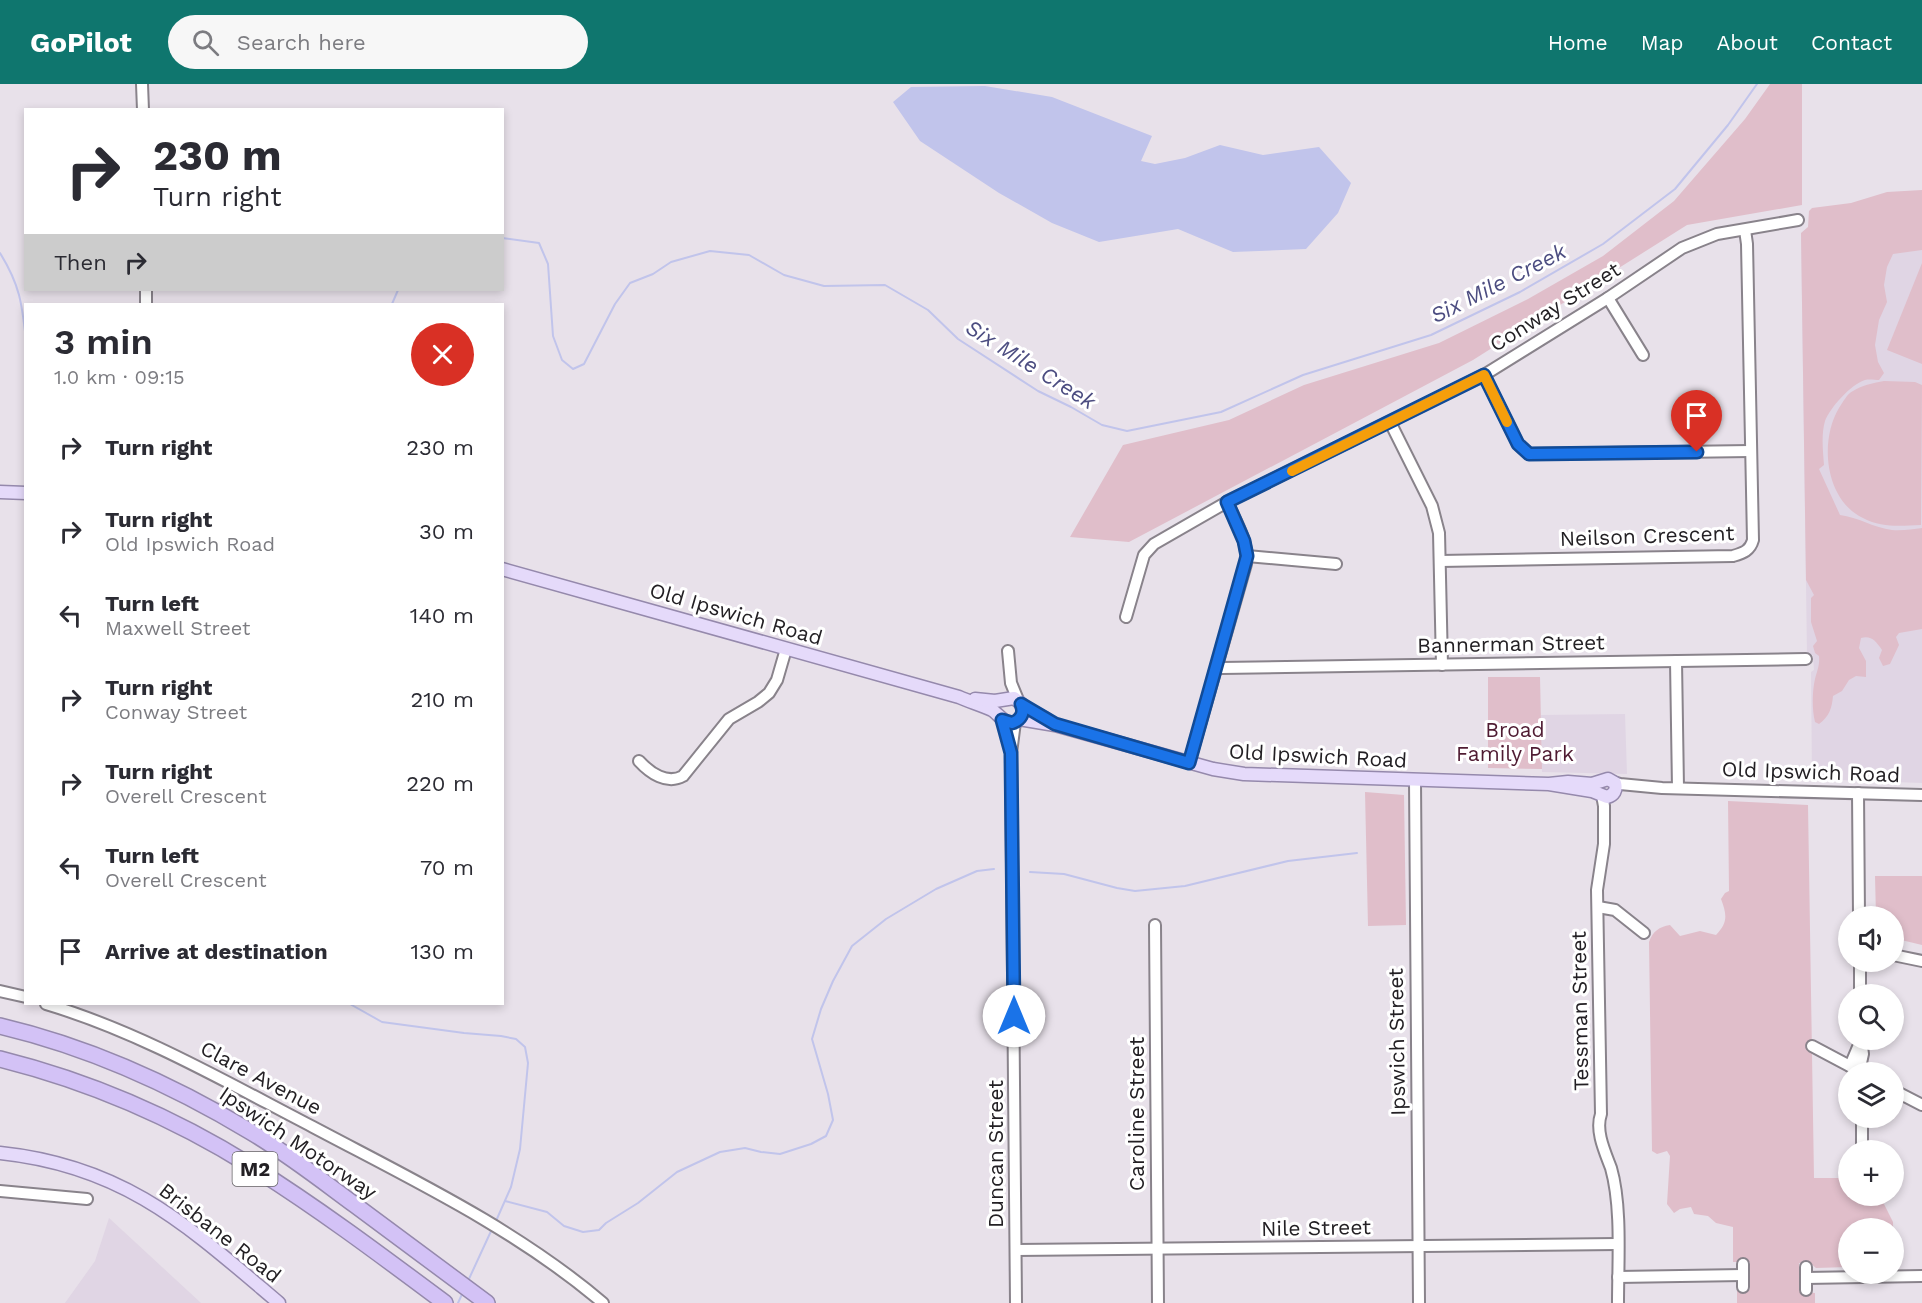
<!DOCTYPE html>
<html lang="en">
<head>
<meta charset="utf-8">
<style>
  :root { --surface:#fff; --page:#f7f7f7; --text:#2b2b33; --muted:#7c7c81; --accent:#0f766e }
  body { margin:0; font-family:"Work Sans",sans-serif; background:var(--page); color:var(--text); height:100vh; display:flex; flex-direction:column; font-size:22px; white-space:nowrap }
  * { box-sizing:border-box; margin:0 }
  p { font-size:20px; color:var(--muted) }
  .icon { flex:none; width:33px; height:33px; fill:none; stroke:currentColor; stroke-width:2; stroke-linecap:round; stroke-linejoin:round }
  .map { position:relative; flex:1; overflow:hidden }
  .side { position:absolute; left:24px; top:219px; width:480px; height:702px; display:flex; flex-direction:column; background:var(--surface); border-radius:0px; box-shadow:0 3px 9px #0003 }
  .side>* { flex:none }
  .hud { position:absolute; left:24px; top:24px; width:480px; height:183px; border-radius:0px; box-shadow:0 3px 9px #0003; background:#fff; color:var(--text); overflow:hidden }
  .tools { position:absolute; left:1838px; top:822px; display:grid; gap:12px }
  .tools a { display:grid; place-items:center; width:66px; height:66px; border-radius:50%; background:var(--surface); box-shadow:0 3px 9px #0003; font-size:30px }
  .pin { position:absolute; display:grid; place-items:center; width:51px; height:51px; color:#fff; margin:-62px -26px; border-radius:50% 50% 50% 0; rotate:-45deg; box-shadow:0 0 6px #0007 }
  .pin .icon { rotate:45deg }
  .me { position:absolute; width:66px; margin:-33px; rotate:0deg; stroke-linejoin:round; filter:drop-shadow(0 0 4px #0008) }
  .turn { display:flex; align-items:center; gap:21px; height:126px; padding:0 30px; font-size:27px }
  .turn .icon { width:78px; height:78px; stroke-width:2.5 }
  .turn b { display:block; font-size:42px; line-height:51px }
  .then { display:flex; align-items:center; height:57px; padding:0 30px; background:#0003; gap:12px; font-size:22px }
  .round { display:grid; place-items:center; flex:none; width:63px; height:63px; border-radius:32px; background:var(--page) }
  .head { display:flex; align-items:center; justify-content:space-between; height:102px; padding:0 30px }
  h1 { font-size:36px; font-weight:600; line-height:45px }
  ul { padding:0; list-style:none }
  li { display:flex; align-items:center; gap:18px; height:84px; padding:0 30px }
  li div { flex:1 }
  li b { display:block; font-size:22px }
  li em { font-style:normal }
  header { display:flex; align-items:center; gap:36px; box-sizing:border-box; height:84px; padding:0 30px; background:var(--accent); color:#fff }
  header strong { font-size:28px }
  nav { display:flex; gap:33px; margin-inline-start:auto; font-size:21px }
  .search { width:420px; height:54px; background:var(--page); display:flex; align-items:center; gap:15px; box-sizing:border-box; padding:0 21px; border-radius:33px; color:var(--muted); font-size:22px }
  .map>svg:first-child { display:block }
</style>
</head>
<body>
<header>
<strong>GoPilot</strong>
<div class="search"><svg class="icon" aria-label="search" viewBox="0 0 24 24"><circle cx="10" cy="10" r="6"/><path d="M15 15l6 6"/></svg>Search here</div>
<nav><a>Home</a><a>Map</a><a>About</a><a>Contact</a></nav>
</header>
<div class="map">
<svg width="1922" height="1219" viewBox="0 0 1922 1219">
  <rect width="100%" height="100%" fill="#e8e1ea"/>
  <g fill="#e0d5e4">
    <path d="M1922,148V699L1812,695L1811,588L1814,586L1813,571H1807L1801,149Z"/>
    <path d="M1625,630L1627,690L1542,688L1541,631Z"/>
    <path d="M109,1134L201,1219H65L95,1177Z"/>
  </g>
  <g fill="#e0beca">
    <path d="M1770,0H1802V121L1687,141L1473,276L1129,458L1070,453L1123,361L1229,336L1304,301L1439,259L1528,215L1603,172L1674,117L1745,35Z"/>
    <path d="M1922,106V166L1893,170L1887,183L1884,201L1887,218L1879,236L1875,261L1878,278L1884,289L1879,296C1875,296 1869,295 1865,296C1851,300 1830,324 1825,337C1821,351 1823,367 1824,381L1819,385L1840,431C1858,433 1874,444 1892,446C1902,447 1913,445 1922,444V545L1899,549L1896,553L1899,561L1890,580L1883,582L1879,574L1882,566C1876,557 1871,551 1861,554L1859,564L1866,577V593L1856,592L1849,596L1842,607L1833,612C1832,624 1829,633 1819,640L1815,638C1812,626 1812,608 1815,595C1817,587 1820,581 1819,572L1815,569L1813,562L1817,557L1811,538V514L1814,511L1806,496L1801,149L1808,143L1809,127L1812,124L1851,119L1887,108Z"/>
    <path d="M1922,179V280L1887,266Z"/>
    <path d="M1884,297L1915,298L1922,301L1921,441C1900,442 1882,444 1863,434C1825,416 1819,357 1839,324C1843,318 1847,310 1853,307C1862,301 1874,299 1884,297Z"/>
    <path d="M1488,593H1540L1542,685L1488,684Z"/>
    <path d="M1365,708L1404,711L1406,841L1368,842Z"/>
    <path d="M1728,717L1808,721L1814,1094H1845L1848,1100V1112H1880L1893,1138L1894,1183L1893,1144H1848V1183L1816,1184L1810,1179H1799L1801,1208L1815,1209V1219H1737V1207L1750,1206V1178H1733V1143L1716,1139L1708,1132L1694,1130L1691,1123L1680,1125L1674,1129L1667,1120L1670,1072L1667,1067L1657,1070L1652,1067L1649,858C1653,847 1659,843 1670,841L1680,852L1700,847L1716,851C1728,839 1727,831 1721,815L1725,809L1729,807Z"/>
    <path d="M1875,792H1922V861L1893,854V832H1876Z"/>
  </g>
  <path fill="#c1c4eb" d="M985,2L1052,13L1152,52L1141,77L1155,80L1185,74L1220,61L1263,71L1319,63L1351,99L1338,129L1306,165L1233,168L1178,145L1099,158L1052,139L999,109L920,57L893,18L911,3Z"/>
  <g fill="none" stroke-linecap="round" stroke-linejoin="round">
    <g stroke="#c1c4eb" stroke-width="2">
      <path d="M502,154L539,159L548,180L553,252L562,276L573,285L584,280L615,220L630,199L653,190L671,178L710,167L749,171L784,191L824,202L885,201L928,226L958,255L1038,307L1071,323L1102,341L1127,347L1221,328L1303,291L1431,251L1520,208L1603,160L1675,105L1728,41L1757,0"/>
      <path d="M0,169C20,201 22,220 26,256"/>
      <path d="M392,220L398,206"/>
      <path d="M1030,788L1064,790L1117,804L1135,807L1185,802L1288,777L1357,769"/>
      <path d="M350,920L382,938L464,949L501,952L516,955L525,963L528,979L520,1065L511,1103L496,1137"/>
      <path d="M505,1117L547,1128L564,1142L583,1148L599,1146L606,1139L638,1119L677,1088L720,1068L745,1064L761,1068L780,1070L811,1060L826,1052L833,1036L828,1010L812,955L821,925L833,897L852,862L886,835L936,805L977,787L994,785"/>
      <path d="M468,1197L492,1145"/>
      <path d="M458,1219L463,1208"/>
    </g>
    <g stroke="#89838b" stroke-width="14">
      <g id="minor">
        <path d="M142,0L143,26"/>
        <path d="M146,206V220"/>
        <path d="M1608,214L1643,271"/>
        <path d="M1484,291L1518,360L1529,370L1751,367"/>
        <path d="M1390,338L1432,422L1439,449L1442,581"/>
        <path d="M1247,472L1336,480"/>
        <path d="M1440,477L1733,472C1743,469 1750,467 1753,456L1747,160L1745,146"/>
        <path d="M1126,533L1144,471L1154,460L1227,418L1484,291L1608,214L1682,164L1717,150L1798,136"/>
        <path d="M1008,567L1011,599L1018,616"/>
        <path d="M1676,577L1678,704"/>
        <path d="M1216,583L1222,584L1806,575"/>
        <path d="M1015,638L1011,669L1016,1219"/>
        <path d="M639,677C650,689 667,701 683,692L729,635L758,618L769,609L777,596L786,565"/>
        <path d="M1189,679L1246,480C1249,458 1236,438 1227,418"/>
        <path d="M1415,697L1419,1219"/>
        <path d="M1613,698L1620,700L1662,704L1922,711"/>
        <path d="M1858,709L1859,832"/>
        <path d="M1602,711L1604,722V760L1597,806L1601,1030C1595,1047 1605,1068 1611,1084C1622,1122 1618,1178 1618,1219"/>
        <path d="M1598,823L1615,826L1644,849"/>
        <path d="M1155,841L1158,1219"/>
        <path d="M1893,871L1922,877"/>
        <path d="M1860,878V910"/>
        <path d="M0,907L26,913"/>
        <path d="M46,920C140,948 226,998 313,1043C413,1096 516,1145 603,1219"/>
        <path d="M1812,962L1861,988"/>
        <path d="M1850,982L1861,956"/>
        <path d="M1859,988L1863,970L1861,956"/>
        <path d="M1893,1006L1922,1021"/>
        <path d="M1862,1034V1066"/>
        <path d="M0,1107L87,1115"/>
        <path d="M1016,1166L1617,1160"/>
        <path d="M1743,1180V1203"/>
        <path d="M1806,1183V1206"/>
        <path d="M1618,1193L1743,1191"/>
        <path d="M1806,1194L1922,1192"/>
      </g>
    </g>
    <g stroke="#9589ac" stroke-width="15">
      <g id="major">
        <path d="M0,408L26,409"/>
        <path d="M502,485L959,613C970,618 982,621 992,626C1000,631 1010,648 1020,634C1024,629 1023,625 1021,620"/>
        <path d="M975,615L995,617L1014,614L1029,626L1046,635"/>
        <path d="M1019,635L1055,641L1213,685L1244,690L1549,700L1568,698L1592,700L1608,695L1615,699C1617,706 1614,711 1607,713L1592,707L1549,700"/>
        <path d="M0,1069C125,1082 188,1142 279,1219"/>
      </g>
    </g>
    <g stroke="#9589ac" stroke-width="18">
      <g id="highway">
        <path d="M0,942C89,963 173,1001 251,1048C288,1070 321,1096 355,1121C399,1154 443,1186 487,1219"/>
        <path d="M0,975C88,997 174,1034 251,1082C318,1124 382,1172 445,1219"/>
      </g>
    </g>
    <use href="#minor" stroke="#fff" stroke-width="10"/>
    <use href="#major" stroke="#e5dafa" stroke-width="12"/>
    <use href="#highway" stroke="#d3c2f6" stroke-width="15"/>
  </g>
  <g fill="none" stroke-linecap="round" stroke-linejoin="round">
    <g stroke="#114b97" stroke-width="15">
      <path id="route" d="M1014,932L1011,669L1002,636L1012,639C1021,636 1025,629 1021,620L1055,640L1189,679L1247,472L1244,457L1227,418L1484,291L1518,360L1529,370L1697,368"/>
    </g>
    <use href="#route" stroke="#1a73e8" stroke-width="10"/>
    <path stroke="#f59e0b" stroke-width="10" d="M1292,387L1484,291L1507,338"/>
  </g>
  <g text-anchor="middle" stroke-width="6" stroke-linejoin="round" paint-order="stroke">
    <rect fill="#fff" stroke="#656366" stroke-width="1.5" x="232.5" y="1068" width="45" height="34" rx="4.5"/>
    <g font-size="20" font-weight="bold" fill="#232024">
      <text x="255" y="1092">M2</text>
    </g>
    <g font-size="21" fill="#232024" stroke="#fff">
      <text transform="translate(1555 223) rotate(-32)" y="7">Conway Street</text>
      <text transform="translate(1647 452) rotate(-2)" y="7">Neilson Crescent</text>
      <text transform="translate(736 530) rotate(16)" y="7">Old Ipswich Road</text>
      <text transform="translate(1511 560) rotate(-1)" y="7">Bannerman Street</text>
      <text transform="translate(1318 672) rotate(3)" y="7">Old Ipswich Road</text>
      <text transform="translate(1811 688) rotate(2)" y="7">Old Ipswich Road</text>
      <text transform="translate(1580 927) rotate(-91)" y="7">Tessman Street</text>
      <text transform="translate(1397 958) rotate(-91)" y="7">Ipswich Street</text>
      <text transform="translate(261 994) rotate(28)" y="7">Clare Avenue</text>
      <text transform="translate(1137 1030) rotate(-90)" y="7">Caroline Street</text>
      <text transform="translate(298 1059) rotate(34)" y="7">Ipswich Motorway</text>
      <text transform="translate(996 1070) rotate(-90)" y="7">Duncan Street</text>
      <text transform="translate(1316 1144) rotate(-1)" y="7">Nile Street</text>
      <text transform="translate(220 1149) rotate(38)" y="7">Brisbane Road</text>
    </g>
    <g font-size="21" fill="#4f1b32" stroke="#fff">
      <text x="1515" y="653">Broad<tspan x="1515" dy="24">Family Park</tspan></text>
    </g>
    <g font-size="22" font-style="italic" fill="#4c4d81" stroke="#fff">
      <text transform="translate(1498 199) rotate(-27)" y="8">Six Mile Creek</text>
      <text transform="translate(1031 280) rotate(32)" y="8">Six Mile Creek</text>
    </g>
  </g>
</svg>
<div class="tools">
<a><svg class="icon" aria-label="sound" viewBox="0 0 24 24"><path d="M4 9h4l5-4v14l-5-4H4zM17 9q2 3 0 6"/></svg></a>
<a><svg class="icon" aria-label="search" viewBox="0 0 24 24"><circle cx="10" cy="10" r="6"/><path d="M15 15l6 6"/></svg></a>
<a><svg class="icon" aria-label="layers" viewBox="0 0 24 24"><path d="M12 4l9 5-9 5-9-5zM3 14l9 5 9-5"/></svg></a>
<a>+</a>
<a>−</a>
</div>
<div class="pin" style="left:1697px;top:368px;background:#d93025"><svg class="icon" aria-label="arrive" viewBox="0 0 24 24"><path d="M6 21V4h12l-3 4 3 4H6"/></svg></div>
<svg class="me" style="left:1014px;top:932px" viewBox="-20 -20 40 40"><circle r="19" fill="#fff"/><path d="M0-13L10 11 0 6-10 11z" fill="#1a73e8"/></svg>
<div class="hud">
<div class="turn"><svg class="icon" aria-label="right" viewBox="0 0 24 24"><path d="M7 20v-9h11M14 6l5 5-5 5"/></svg><div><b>230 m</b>Turn right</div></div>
<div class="then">Then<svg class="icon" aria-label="right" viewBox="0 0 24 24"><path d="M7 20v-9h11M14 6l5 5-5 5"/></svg></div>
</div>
<section class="side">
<div class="head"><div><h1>3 min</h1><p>1.0 km · 09:15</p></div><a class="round" style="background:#d93025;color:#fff"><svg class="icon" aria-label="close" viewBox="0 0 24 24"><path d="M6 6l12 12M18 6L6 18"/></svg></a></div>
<ul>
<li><svg class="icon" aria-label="right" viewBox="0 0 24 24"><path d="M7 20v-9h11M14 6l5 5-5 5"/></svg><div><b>Turn right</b></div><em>230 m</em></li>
<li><svg class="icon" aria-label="right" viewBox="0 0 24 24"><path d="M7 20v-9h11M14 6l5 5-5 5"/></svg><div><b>Turn right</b><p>Old Ipswich Road</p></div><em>30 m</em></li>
<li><svg class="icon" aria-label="left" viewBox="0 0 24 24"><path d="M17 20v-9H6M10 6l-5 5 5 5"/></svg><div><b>Turn left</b><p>Maxwell Street</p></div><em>140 m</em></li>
<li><svg class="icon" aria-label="right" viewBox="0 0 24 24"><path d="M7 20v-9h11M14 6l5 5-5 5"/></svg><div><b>Turn right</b><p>Conway Street</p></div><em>210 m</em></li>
<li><svg class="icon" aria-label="right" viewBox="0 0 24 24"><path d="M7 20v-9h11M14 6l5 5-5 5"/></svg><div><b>Turn right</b><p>Overell Crescent</p></div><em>220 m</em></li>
<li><svg class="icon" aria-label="left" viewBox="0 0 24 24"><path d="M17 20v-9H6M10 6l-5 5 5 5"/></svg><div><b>Turn left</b><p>Overell Crescent</p></div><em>70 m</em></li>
<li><svg class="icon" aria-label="arrive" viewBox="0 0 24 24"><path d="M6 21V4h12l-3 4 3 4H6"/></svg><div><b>Arrive at destination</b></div><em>130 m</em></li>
</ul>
</section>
</div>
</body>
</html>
